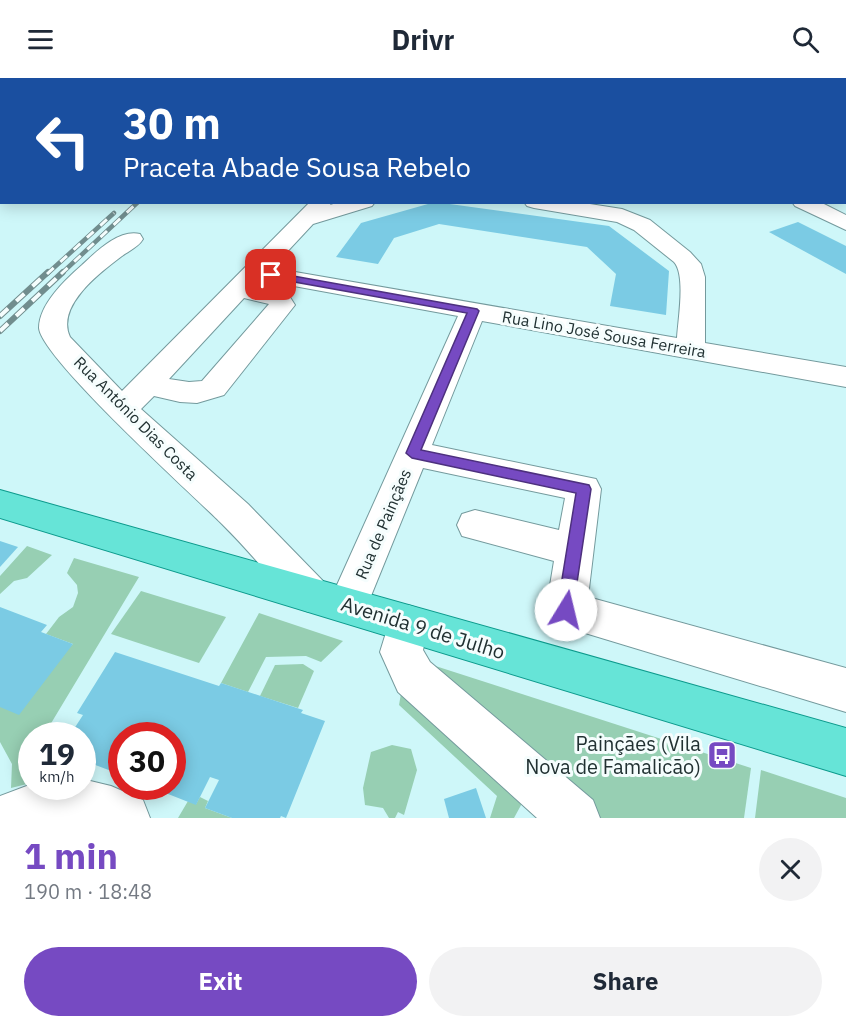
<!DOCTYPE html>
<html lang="en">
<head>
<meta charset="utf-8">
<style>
  :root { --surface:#fff; --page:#f2f2f3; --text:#1f2937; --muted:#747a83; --accent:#764ac2 }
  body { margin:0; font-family:"IBM Plex Sans",sans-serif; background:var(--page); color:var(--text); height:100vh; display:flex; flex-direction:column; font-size:22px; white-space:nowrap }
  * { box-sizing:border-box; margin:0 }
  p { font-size:20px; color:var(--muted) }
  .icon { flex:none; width:33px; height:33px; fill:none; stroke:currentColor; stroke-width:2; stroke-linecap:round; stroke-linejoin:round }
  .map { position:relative; height:740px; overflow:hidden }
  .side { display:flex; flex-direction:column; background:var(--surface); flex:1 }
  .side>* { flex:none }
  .banner { position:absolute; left:0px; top:0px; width:846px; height:126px; box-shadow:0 3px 15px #0003; background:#1a4fa0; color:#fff; overflow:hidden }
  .speed { position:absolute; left:18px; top:644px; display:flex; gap:12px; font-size:30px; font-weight:700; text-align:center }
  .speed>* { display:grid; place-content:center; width:78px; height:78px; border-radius:50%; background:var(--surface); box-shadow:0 3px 15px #0003; line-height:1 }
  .speed small { font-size:15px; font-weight:400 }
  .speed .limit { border:9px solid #d22; background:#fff; color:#111 }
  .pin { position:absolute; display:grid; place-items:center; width:51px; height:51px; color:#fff; margin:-26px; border-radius:12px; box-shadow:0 3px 9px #0006 }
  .me { position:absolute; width:66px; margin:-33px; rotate:9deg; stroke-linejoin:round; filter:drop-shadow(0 0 4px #0008) }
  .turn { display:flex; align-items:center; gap:21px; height:126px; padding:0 24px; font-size:27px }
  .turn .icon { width:78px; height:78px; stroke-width:2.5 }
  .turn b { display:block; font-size:42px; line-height:51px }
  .round { display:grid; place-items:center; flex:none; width:63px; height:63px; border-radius:32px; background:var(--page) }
  .headline { display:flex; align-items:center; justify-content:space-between; height:102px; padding:0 24px }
  h1 { font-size:36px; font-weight:800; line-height:45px; color:var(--accent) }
  .cta { display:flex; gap:12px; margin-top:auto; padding:12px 24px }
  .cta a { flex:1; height:69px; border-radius:36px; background:var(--accent); color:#fff; font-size:24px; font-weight:800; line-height:69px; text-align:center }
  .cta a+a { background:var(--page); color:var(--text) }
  header { display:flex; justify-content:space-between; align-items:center; height:78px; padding:0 24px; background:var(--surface); font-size:27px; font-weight:800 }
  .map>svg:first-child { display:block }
</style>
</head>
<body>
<header><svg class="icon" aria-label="menu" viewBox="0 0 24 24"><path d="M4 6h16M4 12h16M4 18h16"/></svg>Drivr<svg class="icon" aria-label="search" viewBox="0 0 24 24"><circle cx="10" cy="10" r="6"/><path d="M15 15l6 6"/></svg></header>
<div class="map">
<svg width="846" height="740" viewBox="0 0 846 740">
  <rect width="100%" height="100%" fill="#cef7f9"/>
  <g fill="#97cfb3">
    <path d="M27,468L52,477L27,500L14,503L0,516V498Z"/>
    <path d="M74,480L139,499L44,657H32L31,705L11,710L12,686L0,664V629L73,566L46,556L59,539L73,529L78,515L77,507L67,495Z"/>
    <path d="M141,513L226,539L199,585L111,556Z"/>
    <path d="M259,535L343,563L321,584L306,578L266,579L248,614L221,605Z"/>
    <path d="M423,584L751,690L744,740H599Z"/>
    <path d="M303,586L314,593L298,630L260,618L275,587Z"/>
    <path d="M403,604L526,718L514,740H490L497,718L399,627Z"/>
    <path d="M392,667L411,671L417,692L404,737L398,734L395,740H389L383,730L365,727L363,710L371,674Z"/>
    <path d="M761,692L846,720V740H755Z"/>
    <path d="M200,719L208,723L205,730L232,740H178L188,723L196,726Z"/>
  </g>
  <g fill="#7bcbe4">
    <path d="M435,124L609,148L669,193L666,237L610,228L616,196L587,169L439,146L394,160L378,186L336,179L361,145Z"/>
    <path d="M798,144L846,168V196L769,154Z"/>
    <path d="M0,463L18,469L0,489Z"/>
    <path d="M0,529L47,547L41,554L73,566L19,637L0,629Z"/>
    <path d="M115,574L219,608L221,605L303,632L301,635L325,643L286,740L281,738L280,740H232L205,730L219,702L210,699L196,727L163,714L166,708H172V657H122V697L82,682V657H70L83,637L77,635Z"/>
    <path d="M476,710L486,740H449L444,721Z"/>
  </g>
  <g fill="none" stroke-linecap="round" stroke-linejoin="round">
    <g stroke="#749a9d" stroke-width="2">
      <g id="street">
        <path d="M377,0H393V2H378Z"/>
        <path d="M535,0H552L553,2H537Z"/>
        <path d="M310,124H332L330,127L340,124H375L372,128L313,146L272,190L677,260C678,242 686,197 674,184L634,152L617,144L534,130L527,128L524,124H577L622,131L650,142L690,174L701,186L705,199V265L846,289V309L482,243L432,367L596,401L601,411L588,519L846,590V634L552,545L546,532L554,483L462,458L457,447L462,436L475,432L559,452L565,420L423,390L362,540L348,545L334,540L328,527L458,238L261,202L256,208L288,216L295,227L224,317L197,325L180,324L154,318L141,331L248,426L323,503L329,516L323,529L309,534L295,529C272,500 248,472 222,446C193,417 41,280 39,250C39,226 66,201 82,187C97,173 119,151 140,156L143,161C138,170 126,174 118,181C97,197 56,229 70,259L122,313ZM244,220L269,226L202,303L189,304L169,301Z"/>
        <path d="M792,124H820L846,137V152L795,128Z"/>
        <path d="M408,527L423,532L429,546L423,572L430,584L593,722L600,740H537L398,614L380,574L393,532Z"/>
        <path d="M82,701L111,708L143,722L150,740H0V718L32,706V708H82Z"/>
      </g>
    </g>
    <g stroke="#749a9d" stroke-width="2">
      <g id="secondary">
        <path d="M37,0H54L36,2Z"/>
        <path d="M2,25V36H0V26Z"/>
      </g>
    </g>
    <g stroke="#0c9a8c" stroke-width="2">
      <path id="primary" d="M0,412L846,650V698L0,440Z"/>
    </g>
    <use href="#street" fill="#fff" fill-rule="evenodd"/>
    <use href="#secondary" fill="#b2f2eb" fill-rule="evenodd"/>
    <use href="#primary" fill="#66e4d7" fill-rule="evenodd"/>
    <g stroke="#718d8e" stroke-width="4">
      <path id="rail-far2" d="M271,2L273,0"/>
    </g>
    <g stroke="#718d8e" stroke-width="4.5">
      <g id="rail-far1">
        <path d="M47,196L114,135"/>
        <path d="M61,196L138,124"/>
      </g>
    </g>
    <g stroke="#718d8e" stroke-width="6">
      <g id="rail">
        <path d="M0,238L48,194"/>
        <path d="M0,253L63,194"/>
      </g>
    </g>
    <use href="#rail-far2" stroke="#f5fdfd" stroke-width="2" stroke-dasharray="7" stroke-linecap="butt"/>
    <use href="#rail-far1" stroke="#f5fdfd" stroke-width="3" stroke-dasharray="9" stroke-linecap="butt"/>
    <use href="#rail" stroke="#f5fdfd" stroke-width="4" stroke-dasharray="11" stroke-linecap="butt"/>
  </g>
  <path fill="#764ac2" stroke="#4d307e" stroke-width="1.5" d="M271,194L477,231L479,233L421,372L589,407L591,411L572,538L566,540L560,538L557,532L576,415L412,380L406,375L467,235L267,199V195Z"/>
  <defs>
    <g id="bus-square" transform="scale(1.5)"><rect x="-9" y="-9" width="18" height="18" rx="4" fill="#764ac2" stroke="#f5fdfd"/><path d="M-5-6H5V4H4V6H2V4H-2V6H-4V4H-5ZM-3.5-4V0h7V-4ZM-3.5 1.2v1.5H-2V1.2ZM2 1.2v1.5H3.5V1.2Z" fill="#fff"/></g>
  </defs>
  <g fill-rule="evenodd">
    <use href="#bus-square" x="722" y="677"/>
  </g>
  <g text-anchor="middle" stroke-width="6" stroke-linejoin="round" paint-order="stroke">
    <g font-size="16" fill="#213132" stroke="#f5fdfd">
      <text transform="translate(604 256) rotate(10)" y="6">Rua Lino José Sousa Ferreira</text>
      <text transform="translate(136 340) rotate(45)" y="6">Rua António Dias Costa</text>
      <text transform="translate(383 446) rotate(-67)" y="6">Rua de Painçães</text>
    </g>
    <g font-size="20" fill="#213132" stroke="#f5fdfd">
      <text transform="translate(423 550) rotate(17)" y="7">Avenida 9 de Julho</text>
    </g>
    <g font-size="20" fill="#213132" stroke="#f5fdfd" text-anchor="end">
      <text x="701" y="673">Painçães (Vila<tspan x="701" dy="23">Nova de Famalicão)</tspan></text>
    </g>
  </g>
</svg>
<div class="speed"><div>19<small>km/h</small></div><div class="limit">30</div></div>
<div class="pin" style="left:271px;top:197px;background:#d93025"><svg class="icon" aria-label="arrive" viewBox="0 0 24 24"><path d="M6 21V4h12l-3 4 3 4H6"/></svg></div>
<svg class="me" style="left:566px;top:532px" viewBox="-20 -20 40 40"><circle r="19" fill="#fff"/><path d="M0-13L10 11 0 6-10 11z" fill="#764ac2"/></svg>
<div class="banner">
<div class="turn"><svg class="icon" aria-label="left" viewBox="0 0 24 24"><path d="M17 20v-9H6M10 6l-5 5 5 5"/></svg><div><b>30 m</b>Praceta Abade Sousa Rebelo</div></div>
</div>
</div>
<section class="side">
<div class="headline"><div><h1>1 min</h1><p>190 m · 18:48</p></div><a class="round"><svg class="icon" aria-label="close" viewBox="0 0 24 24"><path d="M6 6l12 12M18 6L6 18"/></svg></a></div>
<div class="cta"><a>Exit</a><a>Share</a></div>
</section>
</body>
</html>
